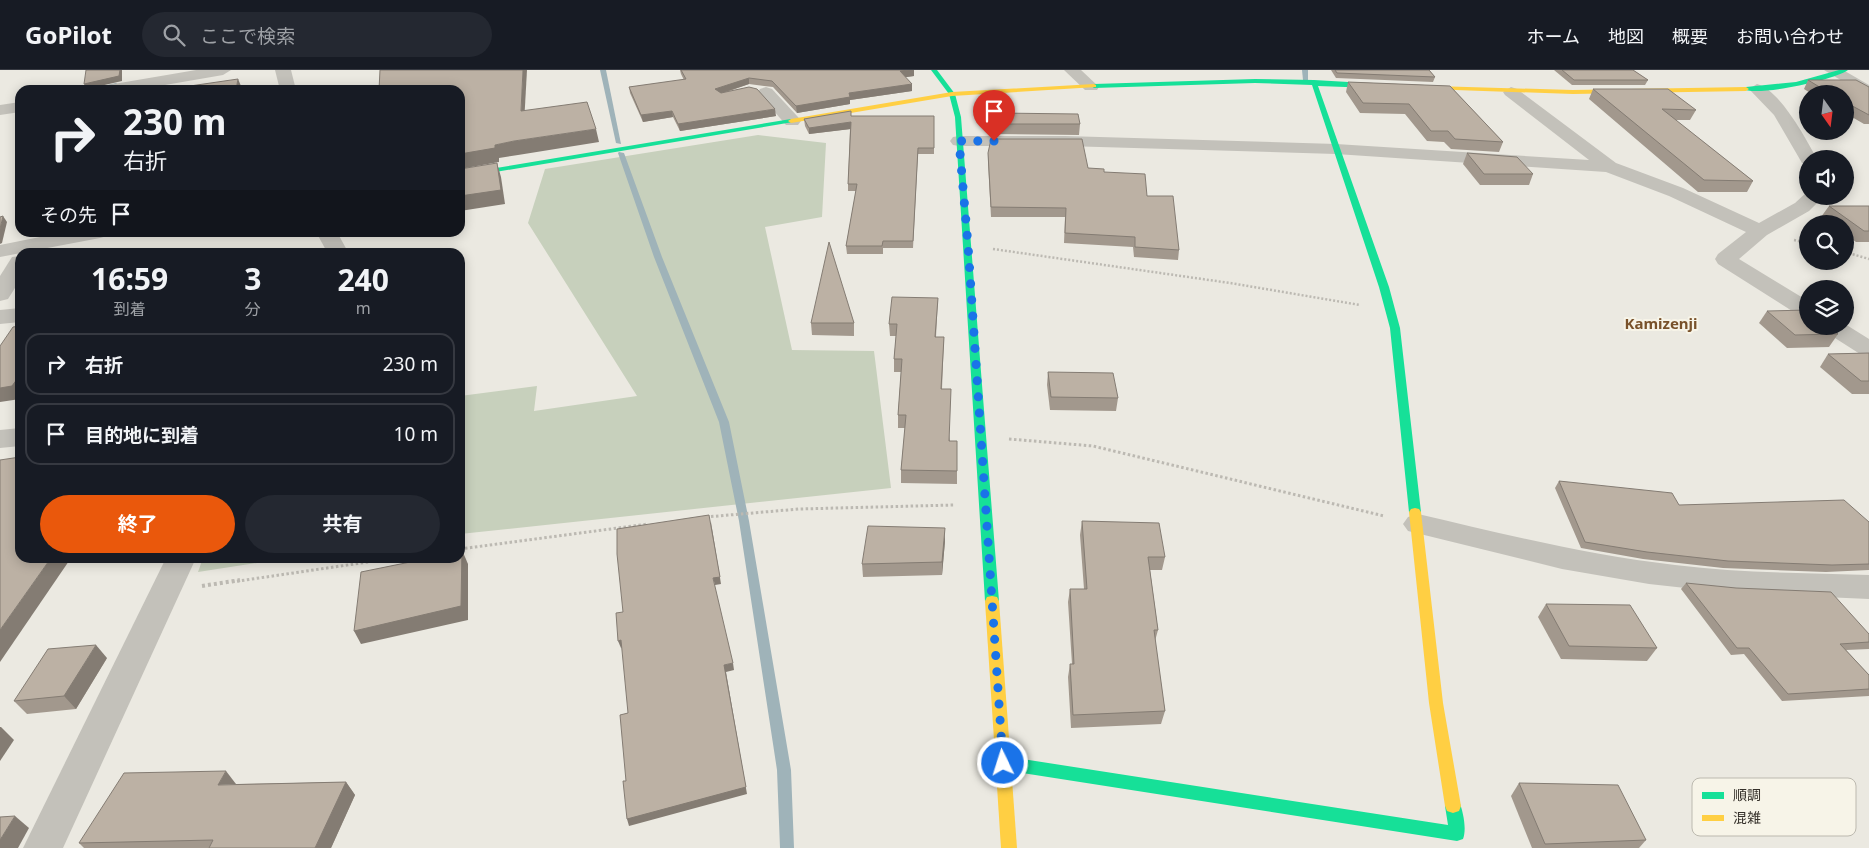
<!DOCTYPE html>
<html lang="ja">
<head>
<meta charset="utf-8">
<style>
  :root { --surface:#171b24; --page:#242831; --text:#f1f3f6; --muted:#9ea1a6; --line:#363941; --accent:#ea580c }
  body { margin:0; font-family:"Noto Sans","Noto Sans JP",sans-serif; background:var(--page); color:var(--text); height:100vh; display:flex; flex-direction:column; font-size:19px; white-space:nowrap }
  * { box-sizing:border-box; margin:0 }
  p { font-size:16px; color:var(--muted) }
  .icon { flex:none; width:28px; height:28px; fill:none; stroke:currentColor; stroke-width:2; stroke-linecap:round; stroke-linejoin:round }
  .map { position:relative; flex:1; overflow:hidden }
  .side { position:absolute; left:15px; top:178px; width:450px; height:315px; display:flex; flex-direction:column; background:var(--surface); border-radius:15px; box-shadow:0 2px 12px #0003 }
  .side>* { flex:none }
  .guide { position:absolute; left:15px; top:15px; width:450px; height:152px; border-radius:15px; box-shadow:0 2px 12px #0003; background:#171b24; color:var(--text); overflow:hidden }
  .needle { width:32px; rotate:166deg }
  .buttons { position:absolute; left:1799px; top:15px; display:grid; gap:10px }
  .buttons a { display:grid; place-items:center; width:55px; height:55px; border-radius:50%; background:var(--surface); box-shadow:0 2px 12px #0003; font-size:25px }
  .pin { position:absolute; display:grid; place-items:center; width:42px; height:42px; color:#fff; margin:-51px -21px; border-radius:50% 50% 50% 0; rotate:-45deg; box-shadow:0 0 5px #0007 }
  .pin .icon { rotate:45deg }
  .me { position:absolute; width:55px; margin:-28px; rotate:356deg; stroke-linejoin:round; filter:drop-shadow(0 0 4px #0008) }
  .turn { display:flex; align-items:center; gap:18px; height:105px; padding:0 25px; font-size:22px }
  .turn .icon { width:65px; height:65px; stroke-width:2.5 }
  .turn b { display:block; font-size:35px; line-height:42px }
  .then { display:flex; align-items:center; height:48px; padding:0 25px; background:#0003; gap:10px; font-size:19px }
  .eta { display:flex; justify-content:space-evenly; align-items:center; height:85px; text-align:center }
  .eta b { font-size:30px; font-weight:700; line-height:35px }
  .button { display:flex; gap:10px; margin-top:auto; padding:10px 25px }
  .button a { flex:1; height:58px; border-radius:30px; background:var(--accent); color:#fff; font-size:20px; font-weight:700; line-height:58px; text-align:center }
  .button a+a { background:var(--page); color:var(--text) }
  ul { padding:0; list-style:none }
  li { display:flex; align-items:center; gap:15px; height:62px; margin:0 10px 8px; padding:0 15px; border:2px solid var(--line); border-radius:15px }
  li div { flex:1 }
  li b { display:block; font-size:19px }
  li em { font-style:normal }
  header { display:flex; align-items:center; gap:30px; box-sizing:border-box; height:70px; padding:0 25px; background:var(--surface); border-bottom:1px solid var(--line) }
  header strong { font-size:24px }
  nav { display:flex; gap:28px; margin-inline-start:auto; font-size:18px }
  .search { width:350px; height:45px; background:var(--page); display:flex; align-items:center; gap:12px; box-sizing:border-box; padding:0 18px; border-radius:28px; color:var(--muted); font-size:19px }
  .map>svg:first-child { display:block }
</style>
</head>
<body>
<header>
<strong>GoPilot</strong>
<div class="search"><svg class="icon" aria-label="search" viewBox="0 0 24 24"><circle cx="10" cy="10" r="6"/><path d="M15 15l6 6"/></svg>ここで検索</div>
<nav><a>ホーム</a><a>地図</a><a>概要</a><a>お問い合わせ</a></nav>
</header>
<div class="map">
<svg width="1869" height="778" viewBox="0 0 1869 778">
  <rect width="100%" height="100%" fill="#ebe9e1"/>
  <g fill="#c7d0bc">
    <path d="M758,65L826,73L822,147L765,157L792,280L874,281L891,418L460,464V326L537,316L534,341L637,326L528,153L545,99Z"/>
    <path d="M203,488H289L198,502Z"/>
  </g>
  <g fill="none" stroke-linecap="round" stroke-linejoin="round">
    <g fill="#9fb3b9" fill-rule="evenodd">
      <path d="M600,0H606L621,74L616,73Z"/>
      <path d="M1302,0H1308V11L1303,10Z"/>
      <path d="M116,13L119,15L118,16L99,20H87Z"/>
      <path d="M619,82L624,83L662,187L729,352L749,451L791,700L794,778H780L777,700L739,451L719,352L654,187L618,83Z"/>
    </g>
    <g stroke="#bcb9b2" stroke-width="2.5" stroke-dasharray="2 2" stroke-linecap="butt">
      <path d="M1794,170L1808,173"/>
      <path d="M993,179L1230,213L1360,235"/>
      <path d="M1845,182L1869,189"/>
    </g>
    <g stroke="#bcb9b2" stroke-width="3" stroke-dasharray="2.5 2.5" stroke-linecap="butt">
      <path d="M1009,369L1093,376L1384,446"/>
      <path d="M706,447L799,439L954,435"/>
      <path d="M460,479L648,454"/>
      <path d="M232,512L395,488"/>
    </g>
    <path stroke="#bcb9b2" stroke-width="4" stroke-dasharray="3 3" stroke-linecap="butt" d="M202,516L240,510"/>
    <g fill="#c3c1ba" fill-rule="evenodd">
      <path d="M196,0H231L223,5L136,20H100L108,15Z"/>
      <path d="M275,0H291L296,20H280Z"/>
      <path d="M1064,0H1081L1099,17L1097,20H1085Z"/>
      <path d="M1824,0H1843L1869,15V27Z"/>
      <path d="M1757,14C1780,20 1806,69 1817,89H1808V94L1802,93L1774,45L1749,19Z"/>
      <path d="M766,17L772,19L798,47L801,51L798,55H786L760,25L758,22L760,19Z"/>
      <path d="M1511,17L1517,19L1616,93L1683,118L1759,153L1795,133L1807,122L1808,126H1824L1809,141L1767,165L1739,189L1808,231V248L1800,246L1718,194L1715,189L1718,184L1746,162L1669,126L1606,102L1336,84L1065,76H959L953,75L950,71L953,67L959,66H1065L1336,74L1589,90L1505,25L1503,22Z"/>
      <path d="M20,32V42L0,45V35Z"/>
      <path d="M65,162H110L107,166L100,168L0,187V175Z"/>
      <path d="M316,162H337L348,182H327Z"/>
      <path d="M20,186V210L8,229L0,231V206L12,187Z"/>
      <path d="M20,238V252L0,254V240Z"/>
      <path d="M1845,254L1869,269V286L1860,284L1824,261L1820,256H1845Z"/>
      <path d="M20,358V376L0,378V360Z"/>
      <path d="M1418,444C1503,464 1588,485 1675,495C1739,503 1804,503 1869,505V529L1731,523L1649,514L1562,499L1408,461L1403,454L1408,447Z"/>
      <path d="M166,488H196L63,778H23Z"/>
    </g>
    <g fill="#16e098" fill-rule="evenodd">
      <path d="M931,0H937L955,24L961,47L999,531L997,535L992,536L987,535L985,531L955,47L949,24Z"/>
      <path d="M1839,0H1848C1835,10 1756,27 1743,19L1746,17L1796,12Z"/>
      <path d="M1255,9L1314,10L1400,15L1403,17L1400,19L1318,16L1389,217L1400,258L1421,442L1419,445H1411L1409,442L1390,258L1379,217L1312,15L1255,13L1094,18L1091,16L1094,14Z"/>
      <path d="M791,49L794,51L793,52L460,108V104Z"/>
      <path d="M1003,686L1448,755L1445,736L1447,731L1453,729L1459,731C1463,741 1467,759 1463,769L1457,771L1003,700L998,698L995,693L998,688Z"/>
    </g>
    <g fill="#ffcf43" fill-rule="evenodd">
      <path d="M1094,14L1096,15V17L952,26L791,53L788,51L791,49L952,22Z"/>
      <path d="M1400,15L1573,20L1746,17L1749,19L1746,21L1573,24L1398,18L1397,17Z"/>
      <path d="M1415,438L1419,439L1421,442L1443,633L1461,736L1459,741L1453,743L1447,741L1445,736L1429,633L1409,442L1411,439Z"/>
      <path d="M992,526L997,527L999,531L1017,778H1001L985,531L987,527Z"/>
    </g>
  </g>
  <g fill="#a2988d">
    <path d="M680,0H914V6L905,7L912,14V21L850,30V34L797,43L773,17L749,14L724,23L776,46L680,61L673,47L643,52L630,23L629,17L684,10L681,4Z"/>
    <path d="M1331,0H1429L1435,7L1433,12L1336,8Z"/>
    <path d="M1554,0H1633L1648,10L1645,15H1572Z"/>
    <path d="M1808,10L1869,17V54H1864L1845,43V24H1812L1804,19Z"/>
    <path d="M1348,12L1450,16L1503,72L1499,82L1451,79L1444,72L1427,71L1405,44L1360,43L1346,22Z"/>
    <path d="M1593,19L1696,40L1690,50H1675L1753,111L1747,122H1698L1589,29Z"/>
    <path d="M851,46H934V84H918L913,178H883V184H847L846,176L856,121H848V114L850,59L809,64L805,56L804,49Z"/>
    <path d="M994,54H1080L1079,65L993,64Z"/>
    <path d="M988,83L1088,98L1104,102L1147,126L1179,180L1178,190L1134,187L1133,177L1064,173L1065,147H991L988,92Z"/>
    <path d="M1467,83L1533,104L1529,115H1480L1463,94Z"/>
    <path d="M1829,136H1869V172H1856L1845,164V154H1830L1821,147Z"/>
    <path d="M938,228L936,267H944L942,319L950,371H957V414L901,413V400L905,358H898V345L901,302H894V289L896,266H890L889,254Z"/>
    <path d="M1767,241L1838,264L1829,277L1787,278L1759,253Z"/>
    <path d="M811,253H854V266L812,265Z"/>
    <path d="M1869,283V324H1852L1820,297L1828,284Z"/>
    <path d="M1048,302L1118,328L1116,341L1050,340L1047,315Z"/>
    <path d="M1559,411L1679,435L1869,452V500L1826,502L1723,498L1643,489L1581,478L1555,418Z"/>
    <path d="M1082,451L1165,487L1162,500H1150L1158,560L1155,571L1165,641L1161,654L1071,658L1068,607L1070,594H1072L1068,532L1070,519H1084L1080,465Z"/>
    <path d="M945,471L942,505L863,507L862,494Z"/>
    <path d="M1686,513L1869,564V579L1846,580L1869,605V626L1782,631L1744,584L1731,585L1681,519Z"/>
    <path d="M1546,534L1657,578L1647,591L1561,589L1538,547Z"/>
    <path d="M107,588L76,639L27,644L14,631Z"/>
    <path d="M346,712L355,725L331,778H84L79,773L236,714Z"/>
    <path d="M1519,713L1646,770L1639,778H1532L1511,726Z"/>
  </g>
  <g fill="#847c73">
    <path d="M120,0H122V11L87,19L84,14Z"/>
    <path d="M523,0H527L524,54L521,41Z"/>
    <path d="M909,0H914V6L900,8V1Z"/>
    <path d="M749,8V14L716,25L715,19Z"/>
    <path d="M238,9L241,16L240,20H236Z"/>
    <path d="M912,14V21L850,30V34L797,43L796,36L849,23Z"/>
    <path d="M775,39L776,46L680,61L678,54Z"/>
    <path d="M672,41L673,47L643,52L641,45Z"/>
    <path d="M851,52V59L809,64V58Z"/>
    <path d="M596,59L599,72L518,85L499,88V92L460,99V84L495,75L514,71Z"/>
    <path d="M497,93L501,107L505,134L460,141V126Z"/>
    <path d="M3,146L7,152L2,173L0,174V159Z"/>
    <path d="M20,305V329L0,332V318Z"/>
    <path d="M711,452L721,514L715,515L713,508Z"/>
    <path d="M945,458V471L942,505V492Z"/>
    <path d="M462,480L468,494V550L361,574L354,561Z"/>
    <path d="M51,488H71L0,592V560Z"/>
    <path d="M621,570L623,577L621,578L618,571Z"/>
    <path d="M96,575L107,588L76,639L64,626Z"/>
    <path d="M733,593L734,600L726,602L747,724L629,756L627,749L724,595Z"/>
    <path d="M0,657H1L14,670L0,691Z"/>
    <path d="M226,701L236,714L218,715Z"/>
    <path d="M346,712L355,725L331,778H315Z"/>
    <path d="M15,746L29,758L18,778H0V770Z"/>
  </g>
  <g fill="#bcb1a4" stroke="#847c73">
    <path d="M86,0H120L119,6L84,14Z"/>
    <path d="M380,0H523L521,41L587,32L596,59L514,71L495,75V78L460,84V20H379Z"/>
    <path d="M681,0H909L900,1L912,14L849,23L850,27L796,36L772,11L749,8L715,19L721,23L749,17L757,19L775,39L678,54L672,41L641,45L629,17L686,9Z"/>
    <path d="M1335,0H1429L1435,7L1337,3Z"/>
    <path d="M1562,0H1633L1648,10H1574Z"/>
    <path d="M238,9L236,20H188L190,16Z"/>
    <path d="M1808,10H1856L1869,17V45L1845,32V24H1831Z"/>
    <path d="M1348,12L1450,16L1503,72L1455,69L1448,61H1431L1409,34L1363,33Z"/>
    <path d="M264,18V20H249Z"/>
    <path d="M1593,19H1668L1696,40L1662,39L1753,111L1704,110Z"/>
    <path d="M851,41V46H934V78H918L913,171H883L882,176H846L857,114H848L851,52L809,58L804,49Z"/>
    <path d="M996,43L1078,44L1080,54H994Z"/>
    <path d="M991,69H1082L1088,98L1104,99V102L1145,104L1147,126H1173L1179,180L1135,177V167L1065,163L1066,138L991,137L988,83Z"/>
    <path d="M1467,83L1517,87L1533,104H1484Z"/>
    <path d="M497,93L501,120L460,126V99Z"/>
    <path d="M1829,136H1869V161H1864Z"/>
    <path d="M3,146L0,159V147Z"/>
    <path d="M829,172L854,253H811Z"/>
    <path d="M892,227L938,228L935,267H944L941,319H951L949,371H957V401L901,400L906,345H898L902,289H894L897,254H889Z"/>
    <path d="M1808,240V256H1828L1838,264L1795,265L1767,241Z"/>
    <path d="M20,256V305L12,316L0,318V276L13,257Z"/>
    <path d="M1869,283V311H1861L1828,284Z"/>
    <path d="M1048,302L1113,303L1118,328L1051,327Z"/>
    <path d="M20,387V488H51L0,560V390Z"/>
    <path d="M1559,411L1672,423L1679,435L1844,430L1869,452V494L1832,495L1728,491L1647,482L1585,472Z"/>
    <path d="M709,445L720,507L713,508L733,593L724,595L746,717L627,749L623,711H626L620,645L628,643L621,570L618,571L616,543L623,542L617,484V459Z"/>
    <path d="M1082,451L1159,453L1165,487H1148L1158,560H1154L1165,641L1073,645L1070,594H1074L1070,519H1087Z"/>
    <path d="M868,456L945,458L942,492L862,494Z"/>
    <path d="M462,480L461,536L354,561L361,502L430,488H460V481Z"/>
    <path d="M1686,513L1736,518L1831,522L1869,564V572L1840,574L1869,605V619L1788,624L1749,578H1737Z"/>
    <path d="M1546,534L1630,535L1657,578L1569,576Z"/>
    <path d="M96,575L64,626L14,631L48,579Z"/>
    <path d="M226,701L218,715L346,712L315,778H209L213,770L79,773L124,703Z"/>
    <path d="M1519,713L1618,715L1646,770L1545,774Z"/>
    <path d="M15,746L0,770V747Z"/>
  </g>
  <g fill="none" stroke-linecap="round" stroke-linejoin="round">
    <path stroke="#1a73e8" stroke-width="9" stroke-dasharray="0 16.2" d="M994,71H959L968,175L1003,693"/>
  </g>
  <g text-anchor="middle" stroke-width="4" stroke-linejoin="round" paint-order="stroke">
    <g font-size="15" font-weight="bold" fill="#79522b" stroke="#f7f4e8">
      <text x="1661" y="259">Kamizenji</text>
    </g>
  </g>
  <rect x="1692" y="708" width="164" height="58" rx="8" fill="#f7f4e8" stroke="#bcb9af" stroke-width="1"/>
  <rect x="1702" y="722" width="22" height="7" fill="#16e098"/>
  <rect x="1702" y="745" width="22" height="6" fill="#ffcf43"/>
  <g font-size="14" fill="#342f29">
    <text x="1733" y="730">順調</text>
    <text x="1733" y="753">混雑</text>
  </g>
</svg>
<div class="buttons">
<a><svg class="needle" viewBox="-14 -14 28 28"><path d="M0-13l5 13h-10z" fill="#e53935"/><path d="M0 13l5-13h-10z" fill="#9ea1a6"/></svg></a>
<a><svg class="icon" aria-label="sound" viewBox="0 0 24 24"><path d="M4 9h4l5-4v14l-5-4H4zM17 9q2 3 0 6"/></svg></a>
<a><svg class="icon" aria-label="search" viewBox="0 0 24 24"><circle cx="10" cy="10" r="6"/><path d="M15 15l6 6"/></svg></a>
<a><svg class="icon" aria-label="layers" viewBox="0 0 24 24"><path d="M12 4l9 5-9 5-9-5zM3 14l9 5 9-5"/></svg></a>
</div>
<div class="pin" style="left:994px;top:71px;background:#d93025"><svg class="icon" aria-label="arrive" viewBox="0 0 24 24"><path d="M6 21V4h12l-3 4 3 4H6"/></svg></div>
<svg class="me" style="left:1003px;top:693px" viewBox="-20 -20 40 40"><circle r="17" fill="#1a73e8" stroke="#fff" stroke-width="3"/><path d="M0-11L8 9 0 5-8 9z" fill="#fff"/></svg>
<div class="guide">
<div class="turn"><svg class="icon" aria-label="right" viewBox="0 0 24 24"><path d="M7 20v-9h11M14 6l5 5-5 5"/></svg><div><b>230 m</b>右折</div></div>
<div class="then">その先<svg class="icon" aria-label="arrive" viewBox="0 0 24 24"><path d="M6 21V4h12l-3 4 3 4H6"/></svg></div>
</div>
<section class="side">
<div class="eta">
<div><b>16:59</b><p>到着</p></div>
<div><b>3</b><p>分</p></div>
<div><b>240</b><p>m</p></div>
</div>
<ul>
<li><svg class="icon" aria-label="right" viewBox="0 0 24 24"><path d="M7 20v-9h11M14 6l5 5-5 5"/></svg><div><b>右折</b></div><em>230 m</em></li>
<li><svg class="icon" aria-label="arrive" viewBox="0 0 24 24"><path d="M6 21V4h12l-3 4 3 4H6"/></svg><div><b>目的地に到着</b></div><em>10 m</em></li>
</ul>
<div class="button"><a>終了</a><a>共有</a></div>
</section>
</div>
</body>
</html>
